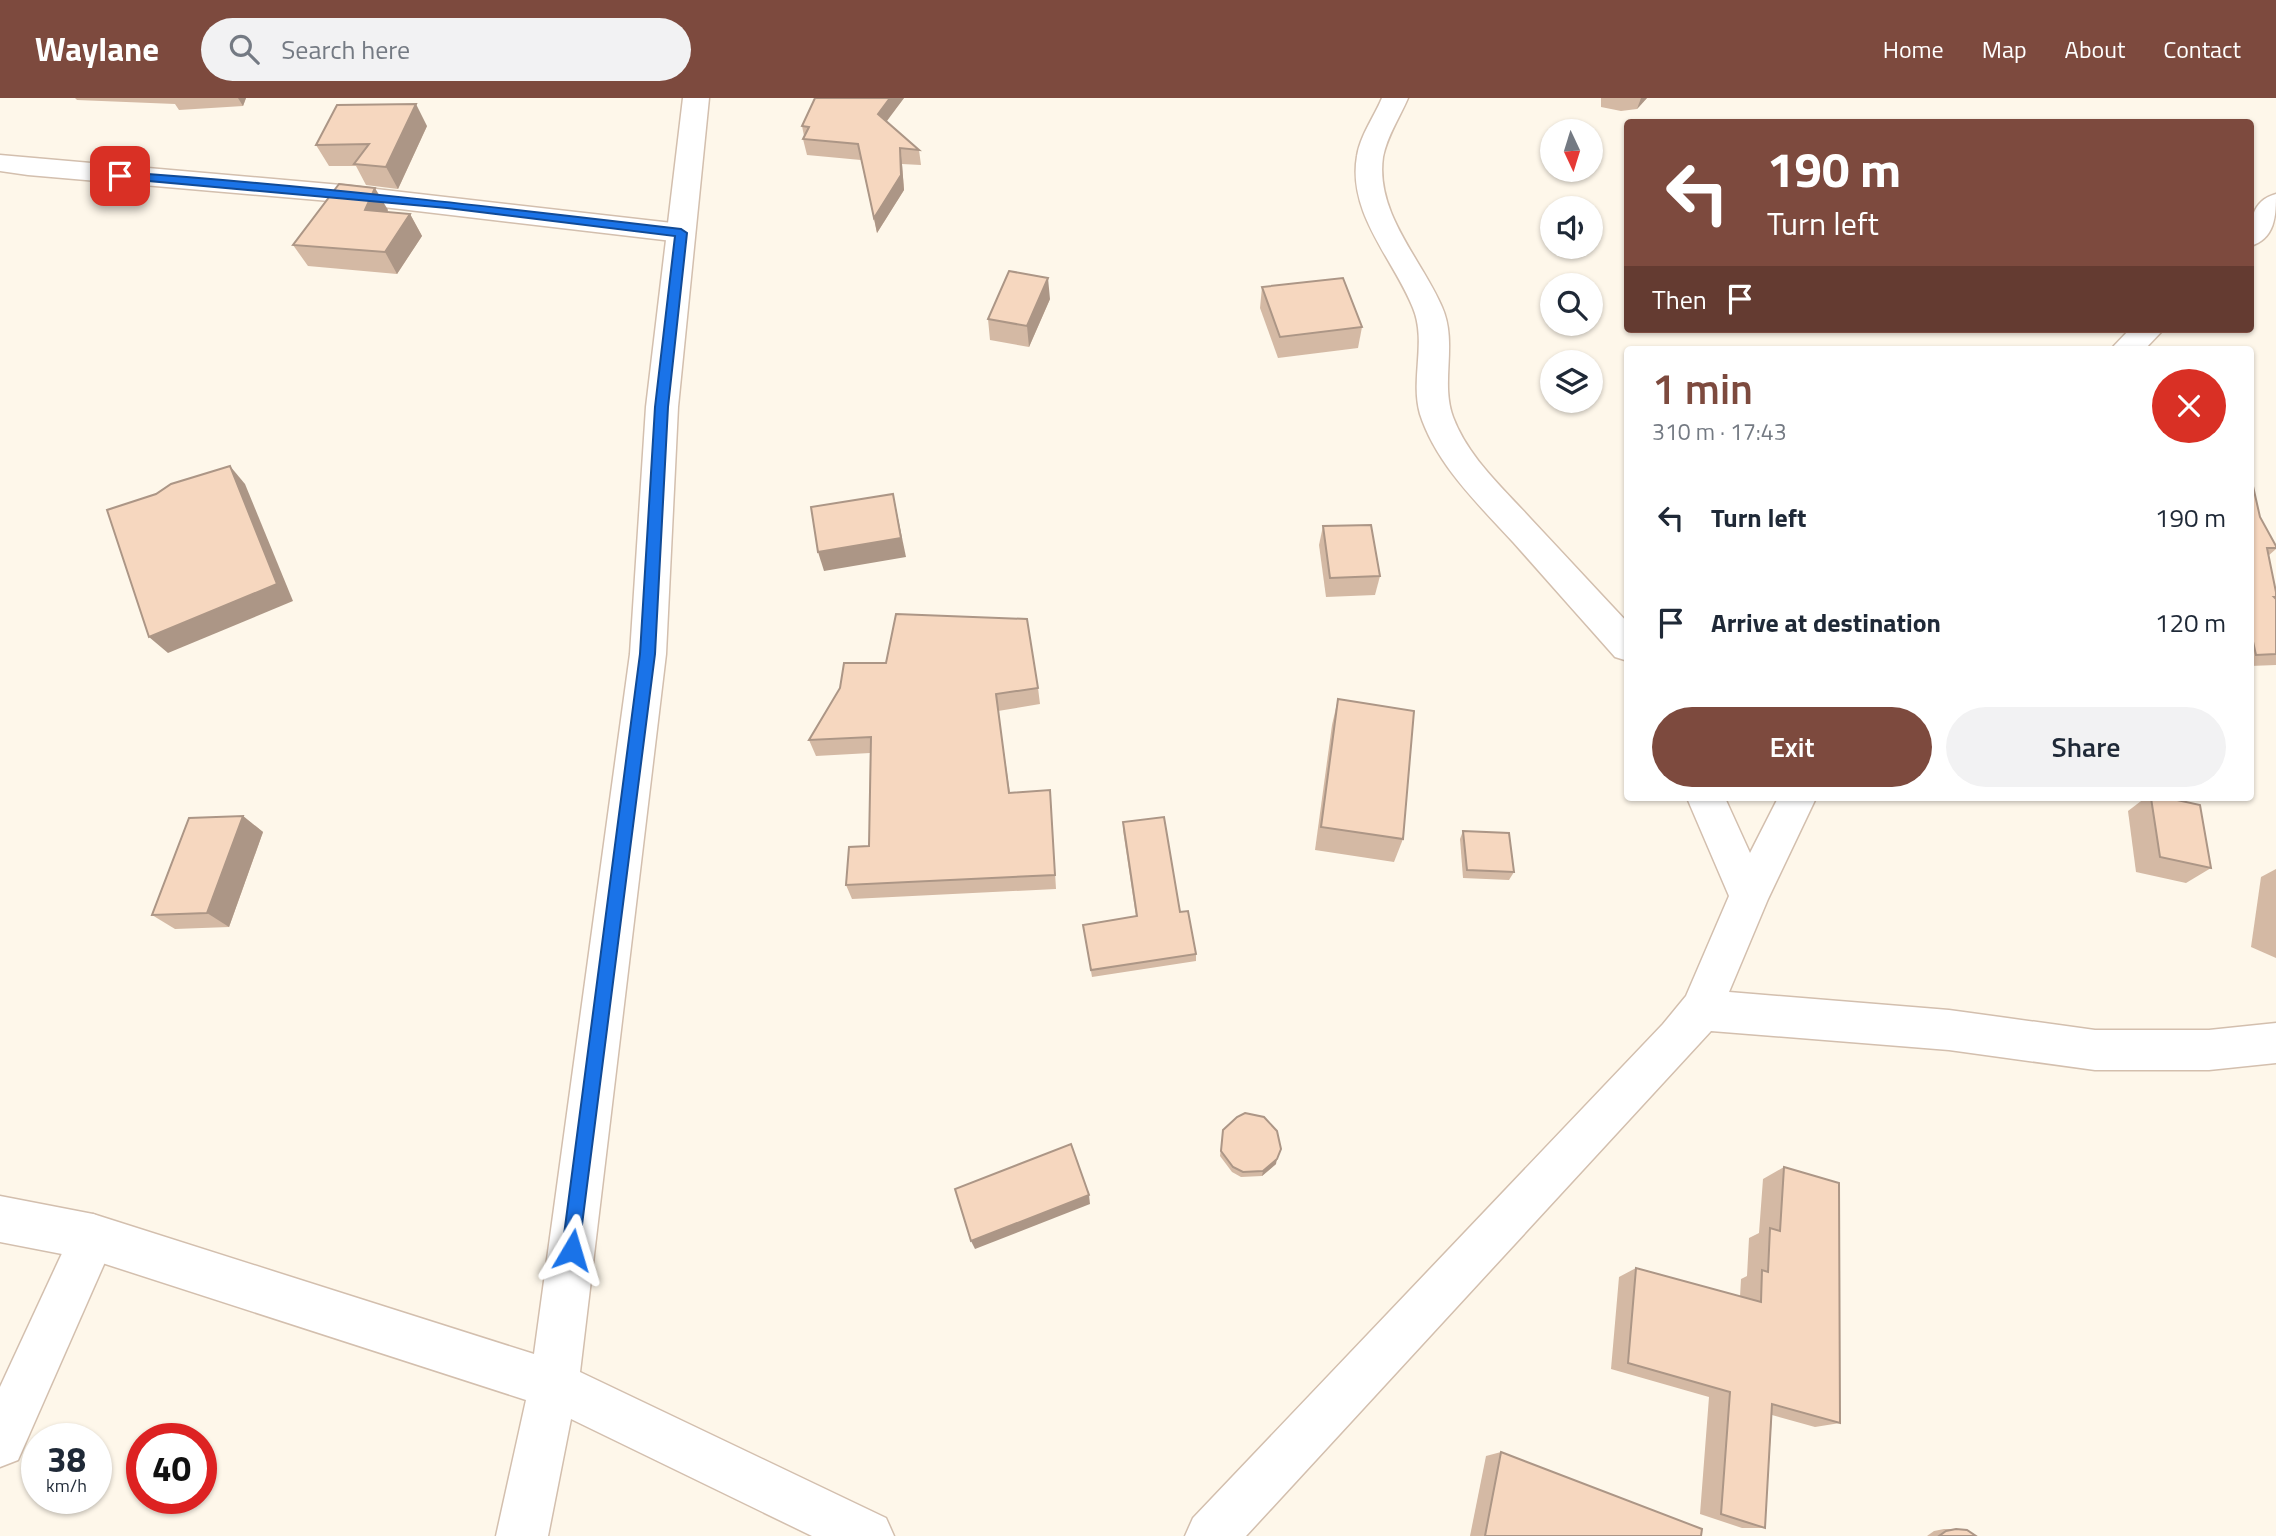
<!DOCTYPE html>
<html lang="en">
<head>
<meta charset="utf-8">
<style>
  :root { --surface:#fff; --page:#f2f2f3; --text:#1f2937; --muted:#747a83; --accent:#7d4a3e }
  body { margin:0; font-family:"Titillium Web",sans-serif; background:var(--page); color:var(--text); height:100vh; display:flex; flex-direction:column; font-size:26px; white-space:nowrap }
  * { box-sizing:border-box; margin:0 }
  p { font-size:23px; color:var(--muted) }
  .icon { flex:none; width:38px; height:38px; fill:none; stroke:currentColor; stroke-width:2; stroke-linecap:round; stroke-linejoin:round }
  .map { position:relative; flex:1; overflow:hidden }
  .sheet { position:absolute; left:1624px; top:248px; width:630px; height:455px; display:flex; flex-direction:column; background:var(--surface); border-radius:7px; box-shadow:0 2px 5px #0004 }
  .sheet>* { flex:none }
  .guide { position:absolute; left:1624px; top:21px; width:630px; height:214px; border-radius:7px; box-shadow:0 2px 5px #0004; background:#7d4a3e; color:#fff; overflow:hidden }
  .needle { width:46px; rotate:176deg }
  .controls { position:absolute; left:1540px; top:21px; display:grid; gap:14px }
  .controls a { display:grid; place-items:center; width:63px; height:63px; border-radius:50%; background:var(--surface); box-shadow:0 2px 5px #0004; font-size:35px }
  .speed { position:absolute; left:21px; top:1325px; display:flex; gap:14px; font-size:35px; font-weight:700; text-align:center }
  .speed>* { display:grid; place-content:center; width:91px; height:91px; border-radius:50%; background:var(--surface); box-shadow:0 2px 5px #0004; line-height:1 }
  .speed small { font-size:18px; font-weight:400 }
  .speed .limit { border:10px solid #d22; background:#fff; color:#111 }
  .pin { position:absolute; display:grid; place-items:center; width:60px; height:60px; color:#fff; margin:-30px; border-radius:14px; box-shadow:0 4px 10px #0006 }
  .me { position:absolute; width:77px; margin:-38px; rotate:7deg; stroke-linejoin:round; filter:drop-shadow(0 0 5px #0008) }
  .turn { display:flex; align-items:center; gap:24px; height:147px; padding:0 28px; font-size:32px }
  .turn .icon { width:91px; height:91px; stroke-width:2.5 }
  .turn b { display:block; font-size:49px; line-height:60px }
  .then { display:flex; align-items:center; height:66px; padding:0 28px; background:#0003; gap:14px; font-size:26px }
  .round { display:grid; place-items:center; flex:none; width:74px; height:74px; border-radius:37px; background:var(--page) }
  .headline { display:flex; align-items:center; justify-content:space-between; height:119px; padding:0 28px }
  h1 { font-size:42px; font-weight:600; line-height:52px; color:var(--accent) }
  .cta { display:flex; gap:14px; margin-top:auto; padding:14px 28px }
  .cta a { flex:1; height:80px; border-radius:42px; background:var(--accent); color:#fff; font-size:28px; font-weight:600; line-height:80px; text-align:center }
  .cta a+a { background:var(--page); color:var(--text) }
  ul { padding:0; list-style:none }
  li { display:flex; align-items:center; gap:21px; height:105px; padding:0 28px }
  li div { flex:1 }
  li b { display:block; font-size:26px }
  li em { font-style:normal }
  header { display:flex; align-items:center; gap:42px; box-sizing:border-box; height:98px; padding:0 35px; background:var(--accent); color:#fff }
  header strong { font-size:33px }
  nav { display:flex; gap:38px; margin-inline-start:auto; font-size:24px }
  .search { width:490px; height:63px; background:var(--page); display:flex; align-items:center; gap:18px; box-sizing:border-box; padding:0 24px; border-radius:38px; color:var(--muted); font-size:26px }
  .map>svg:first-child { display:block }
</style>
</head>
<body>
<header>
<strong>Waylane</strong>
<div class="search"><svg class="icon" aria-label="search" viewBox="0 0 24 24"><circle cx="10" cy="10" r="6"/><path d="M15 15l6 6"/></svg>Search here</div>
<nav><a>Home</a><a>Map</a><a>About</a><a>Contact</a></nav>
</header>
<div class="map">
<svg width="2276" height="1438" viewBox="0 0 2276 1438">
  <rect width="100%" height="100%" fill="#fef7ea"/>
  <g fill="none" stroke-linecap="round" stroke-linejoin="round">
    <g stroke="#d3bfae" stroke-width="3">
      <g id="minor">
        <path d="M1382,0H1408C1400,19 1387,38 1383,59C1375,115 1422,162 1442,209C1458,245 1440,284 1453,319C1468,359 1502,389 1530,420C1563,455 1595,490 1628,525V563L1615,559C1581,521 1547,482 1513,444C1478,406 1436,366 1420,316C1410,281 1427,244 1413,210C1394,162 1347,115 1357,58C1360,38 1374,19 1382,0Z"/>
        <path d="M0,57L341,87L681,126L691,129L695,135L691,141L681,144L341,104L28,77L0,73Z"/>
        <path d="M2276,96C2276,118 2275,141 2250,148C2250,126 2250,103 2276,96Z"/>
        <path d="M2130,231H2164L2144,252H2110Z"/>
        <path d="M1687,700H1725L1750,755L1778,700H1816L1768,801L1729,894L1949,912L2095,932H2209L2276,925V965L2209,972H2095L1949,952L1711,933L1246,1438H1185L1193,1420L1663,926L1686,898L1729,798Z"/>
        <path d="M93,1116L109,1123L116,1139L18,1362L0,1369V1289L77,1123Z"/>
      </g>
    </g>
    <g stroke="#d3bfae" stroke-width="3">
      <path id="tertiary" d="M683,0H709L678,309L666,556L580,1274L886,1420L894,1438H812L571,1321L548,1438H496L526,1302L93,1162L0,1144V1098L93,1116L534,1256L630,556L646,309Z"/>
    </g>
    <use href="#minor" fill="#fff" fill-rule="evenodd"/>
    <use href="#tertiary" fill="#fff" fill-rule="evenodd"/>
  </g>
  <g fill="#d4b9a4">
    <path d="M75,0H246L243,8L179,12L175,6L77,2Z"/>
    <path d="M815,0H904L886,23L919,52L921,67L902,66L904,92L877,135L861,62L807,57L803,41L804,38L802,28Z"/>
    <path d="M1601,0H1647L1637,11L1621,13L1601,9Z"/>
    <path d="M427,28L398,91L366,87L356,68H329L316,47Z"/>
    <path d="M388,112L387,114L410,116L422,138L397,176L308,168L293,147Z"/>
    <path d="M1262,189L1362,229L1358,250L1278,260L1260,210Z"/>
    <path d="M1050,201L1029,249L990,242L988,221Z"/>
    <path d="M2250,375L2260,419L2276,448V451L2268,458L2276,494V567L2250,568Z"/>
    <path d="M1323,428L1380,478L1375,497L1326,499L1319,447Z"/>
    <path d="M840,590H1038L1040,606L998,613L1010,695L1051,707L1056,791L852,801L846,787L869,748L870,655L816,658L809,642Z"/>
    <path d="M1338,601L1403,741L1394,764L1315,752L1332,627Z"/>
    <path d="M2145,700H2168L2211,770L2186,785L2136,774L2128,713Z"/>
    <path d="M243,718L263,734L229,829L175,831L152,817Z"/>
    <path d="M1123,724L1180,814L1196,856V863L1092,879L1083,827L1136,818L1123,732Z"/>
    <path d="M1463,733L1514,774L1509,782L1463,780L1460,741Z"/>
    <path d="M2276,771V860L2251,849L2261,779Z"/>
    <path d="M1223,1032L1276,1066L1262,1078L1241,1079L1232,1074L1220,1058Z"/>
    <path d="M1784,1069L1840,1325L1815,1329L1772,1317L1765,1430H1742L1700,1416L1709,1299L1611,1271L1619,1179L1636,1170L1740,1199L1741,1181L1747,1178L1749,1140L1759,1135L1763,1081Z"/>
    <path d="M1501,1354L1701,1438H1470L1486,1358Z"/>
    <path d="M1944,1431H1956L1976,1438H1927L1934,1433Z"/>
  </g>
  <g fill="#ac9686">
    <path d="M238,0H246L243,8Z"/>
    <path d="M890,0H904L881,31L878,16Z"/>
    <path d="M1641,0H1647L1637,11Z"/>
    <path d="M416,6L427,28L398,91L386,69Z"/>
    <path d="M900,50L902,66L904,92L877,135L874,120Z"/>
    <path d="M375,90L388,112L377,134L365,112Z"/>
    <path d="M410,116L422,138L397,176L385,154Z"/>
    <path d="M1048,180L1050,201L1029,249L1027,228Z"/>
    <path d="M230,368L245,386L293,503L168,555L149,539Z"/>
    <path d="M893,396L906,459L824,473L818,454Z"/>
    <path d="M243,718L263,734L229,829L207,815Z"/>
    <path d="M1277,1061L1276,1066L1262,1078L1263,1073Z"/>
    <path d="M1089,1097L1090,1106L975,1151L971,1143Z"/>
  </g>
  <g fill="#f6d7bf" stroke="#ac9686" stroke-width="2">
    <path d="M815,0H890L878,16L919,52L900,50L901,77L874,120L858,46L803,41L809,29L802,28Z"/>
    <path d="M416,6L386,69L354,66L369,46L316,47L337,7Z"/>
    <path d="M339,86L375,90L365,112L410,116L385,154L293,147Z"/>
    <path d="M1009,173L1048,180L1027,228L988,221Z"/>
    <path d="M1343,180L1362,229L1280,239L1262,189Z"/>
    <path d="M230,368L277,486L149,539L107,412L156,396L171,386Z"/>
    <path d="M2250,375L2260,419L2276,448V450H2267L2276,494V499H2274L2276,501V556L2256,557L2250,530Z"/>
    <path d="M893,396L901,440L818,454L811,409Z"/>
    <path d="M1371,427L1380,478L1330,480L1323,428Z"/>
    <path d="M896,516L1027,521L1038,590L996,596L1009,695L1050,692L1055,777L846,787L849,749L869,748L871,639L809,642L840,590L844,565H886Z"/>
    <path d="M1338,601L1414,613L1403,741L1321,729Z"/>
    <path d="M2151,700H2168L2200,707L2211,770L2160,759Z"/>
    <path d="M243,718L207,815L152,817L189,720Z"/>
    <path d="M1164,719L1180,814L1188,813L1196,856L1091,872L1083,827L1137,818L1123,724Z"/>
    <path d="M1463,733L1509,735L1514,774L1467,772Z"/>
    <path d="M1245,1015L1264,1019L1277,1033L1281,1051L1277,1061L1263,1073L1243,1074L1233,1069L1221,1053L1223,1032L1237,1019Z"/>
    <path d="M1071,1046L1089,1097L971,1143L955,1091Z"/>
    <path d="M1784,1069L1839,1085L1840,1325L1772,1306L1765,1430L1721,1416L1730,1294L1628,1265L1636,1170L1761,1204L1762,1172L1768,1174L1770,1130L1780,1133Z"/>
    <path d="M1501,1354L1702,1431L1701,1438H1485Z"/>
    <path d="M1956,1431L1967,1432L1976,1438H1939L1946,1433Z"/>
  </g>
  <path fill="#1a73e8" stroke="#114b97" stroke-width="2" d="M120,74C307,87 494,109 681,131L687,135L668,309L655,556L578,1158L572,1161L565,1158L562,1152L640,556L655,309L675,138L447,110L116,80V75Z"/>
</svg>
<div class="controls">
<a><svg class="needle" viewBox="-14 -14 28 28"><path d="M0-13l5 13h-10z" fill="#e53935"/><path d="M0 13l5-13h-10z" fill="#747a83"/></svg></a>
<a><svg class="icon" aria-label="sound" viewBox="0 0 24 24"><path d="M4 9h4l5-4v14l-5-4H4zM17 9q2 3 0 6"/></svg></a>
<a><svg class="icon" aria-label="search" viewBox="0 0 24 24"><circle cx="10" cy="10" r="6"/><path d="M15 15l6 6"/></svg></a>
<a><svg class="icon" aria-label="layers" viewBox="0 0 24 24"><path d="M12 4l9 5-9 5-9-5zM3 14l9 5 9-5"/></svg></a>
</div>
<div class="speed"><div>38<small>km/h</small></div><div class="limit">40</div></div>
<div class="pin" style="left:120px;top:78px;background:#d93025"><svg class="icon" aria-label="arrive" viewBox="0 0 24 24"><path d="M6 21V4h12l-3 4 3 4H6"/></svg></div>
<svg class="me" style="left:572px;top:1152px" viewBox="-20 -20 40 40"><path d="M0-17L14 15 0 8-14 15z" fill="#1a73e8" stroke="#fff" stroke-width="4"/></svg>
<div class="guide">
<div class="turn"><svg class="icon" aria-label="left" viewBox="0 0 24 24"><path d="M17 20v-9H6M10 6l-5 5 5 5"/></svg><div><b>190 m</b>Turn left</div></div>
<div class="then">Then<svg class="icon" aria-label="arrive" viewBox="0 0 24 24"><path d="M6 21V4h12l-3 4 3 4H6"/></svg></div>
</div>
<section class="sheet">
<div class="headline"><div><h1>1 min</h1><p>310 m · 17:43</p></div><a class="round" style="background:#d93025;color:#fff"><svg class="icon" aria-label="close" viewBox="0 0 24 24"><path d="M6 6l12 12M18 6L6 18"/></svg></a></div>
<ul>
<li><svg class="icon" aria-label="left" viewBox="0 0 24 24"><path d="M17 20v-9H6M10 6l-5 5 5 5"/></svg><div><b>Turn left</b></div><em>190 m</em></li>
<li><svg class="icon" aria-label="arrive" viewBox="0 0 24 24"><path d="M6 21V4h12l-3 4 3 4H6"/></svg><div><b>Arrive at destination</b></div><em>120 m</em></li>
</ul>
<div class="cta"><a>Exit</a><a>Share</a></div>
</section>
</div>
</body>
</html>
